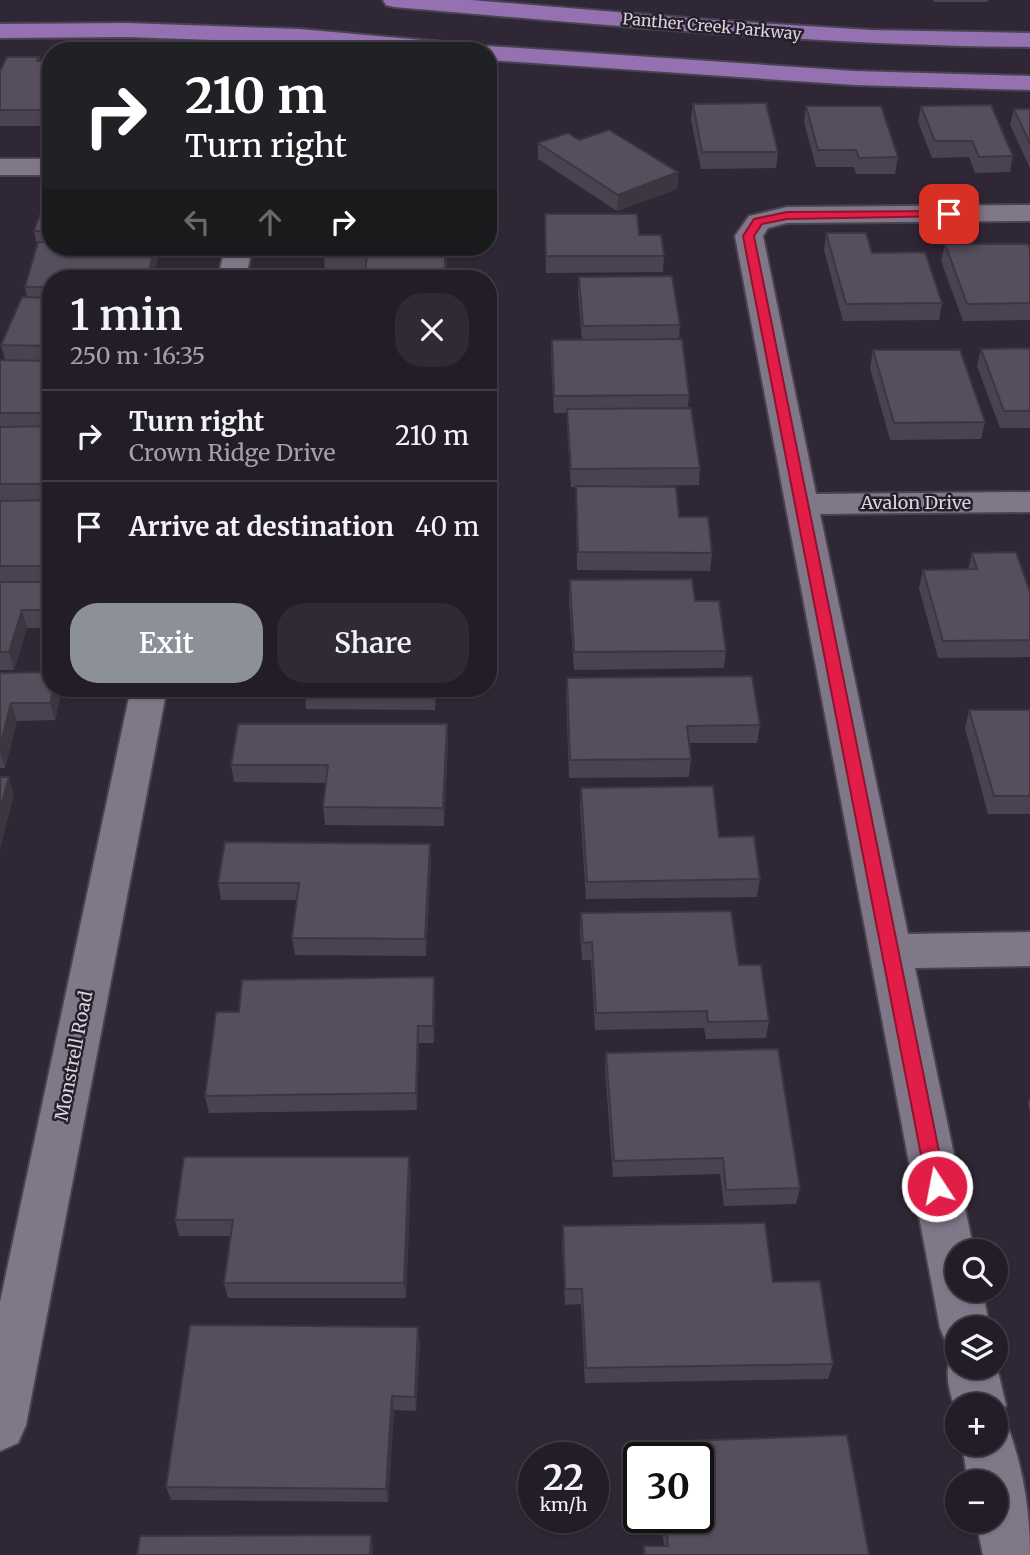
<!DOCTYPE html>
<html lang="en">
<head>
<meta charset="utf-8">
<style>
  :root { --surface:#231d28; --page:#2f2a34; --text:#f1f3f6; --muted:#a3a2a8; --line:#403b45; --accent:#8c9099 }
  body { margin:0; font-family:Merriweather,serif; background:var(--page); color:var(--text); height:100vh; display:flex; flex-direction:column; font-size:26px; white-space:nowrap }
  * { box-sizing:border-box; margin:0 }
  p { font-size:23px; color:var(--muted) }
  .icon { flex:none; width:38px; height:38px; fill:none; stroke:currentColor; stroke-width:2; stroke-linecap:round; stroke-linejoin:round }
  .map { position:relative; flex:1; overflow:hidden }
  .panel { position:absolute; left:42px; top:270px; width:455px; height:427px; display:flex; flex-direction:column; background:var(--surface); border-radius:28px; box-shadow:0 2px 5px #0004,0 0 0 2px var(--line) }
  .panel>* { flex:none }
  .hud { position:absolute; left:42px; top:42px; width:455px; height:214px; border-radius:28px; box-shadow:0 2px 5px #0004,0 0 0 2px var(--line); background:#202124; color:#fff; overflow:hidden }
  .tools { position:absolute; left:945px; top:1239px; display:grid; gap:14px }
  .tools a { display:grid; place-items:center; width:63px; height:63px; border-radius:50%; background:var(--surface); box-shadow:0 2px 5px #0004,0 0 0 2px var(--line); font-size:35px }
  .speed { position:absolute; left:518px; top:1442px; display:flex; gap:14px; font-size:35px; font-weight:700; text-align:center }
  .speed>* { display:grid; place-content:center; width:91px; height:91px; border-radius:50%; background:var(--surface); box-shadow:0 2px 5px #0004,0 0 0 2px var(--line); line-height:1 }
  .speed small { font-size:18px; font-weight:400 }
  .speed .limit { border:4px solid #111; border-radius:10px; background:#fff; color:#111 }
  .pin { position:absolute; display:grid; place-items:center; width:60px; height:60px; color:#fff; margin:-30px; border-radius:14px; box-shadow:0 4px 10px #0006 }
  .me { position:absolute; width:77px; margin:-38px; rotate:349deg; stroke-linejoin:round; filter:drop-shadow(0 0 5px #0008) }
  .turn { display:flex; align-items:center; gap:24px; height:147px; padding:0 28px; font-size:32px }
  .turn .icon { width:91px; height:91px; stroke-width:2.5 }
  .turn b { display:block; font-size:49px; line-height:60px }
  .lanes { display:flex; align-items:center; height:66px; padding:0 28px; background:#0003; justify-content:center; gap:35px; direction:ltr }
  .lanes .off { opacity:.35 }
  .round { display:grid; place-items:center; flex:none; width:74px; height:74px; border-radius:28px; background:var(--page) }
  .headline { display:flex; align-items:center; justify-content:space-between; height:119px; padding:0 28px }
  h1 { font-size:42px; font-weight:600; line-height:52px }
  .button { display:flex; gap:14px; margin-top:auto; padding:14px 28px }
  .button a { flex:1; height:80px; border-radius:28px; background:var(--accent); color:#fff; font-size:28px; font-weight:600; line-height:80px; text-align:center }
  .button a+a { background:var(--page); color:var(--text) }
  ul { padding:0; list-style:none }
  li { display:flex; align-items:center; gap:21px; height:91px; padding:0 28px; border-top:2px solid var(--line) }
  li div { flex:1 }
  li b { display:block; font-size:26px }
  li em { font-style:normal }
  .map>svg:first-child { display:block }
</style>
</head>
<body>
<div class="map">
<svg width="1030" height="1555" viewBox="0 0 1030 1555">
  <rect width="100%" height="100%" fill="#2f2735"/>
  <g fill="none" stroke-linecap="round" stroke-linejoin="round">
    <g stroke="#49434f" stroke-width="4">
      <g id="minor">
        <rect x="0" y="159" width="51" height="16"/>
        <path d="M1030,205V221L787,223L768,228L763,236L816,494L1030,492V512L820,514L908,934L1030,932V966L915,968L974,1251H957V1290H982L990,1328H957V1367H996V1363L1006,1405L999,1422L1007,1425C1023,1466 1030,1512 1030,1555H983L976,1521H996V1482H968L962,1444H996V1405H957V1412C949,1394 941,1364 957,1349L947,1345L940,1328L735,236L749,216L787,207Z"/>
        <path d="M225,247H252L246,278H218Z"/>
        <path d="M131,688H167L26,1425L18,1443L0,1451V1302Z"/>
      </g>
    </g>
    <g stroke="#49434f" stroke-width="4">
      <g id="major">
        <path d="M383,0H471L712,20L871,30L1030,33V47C817,45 606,25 394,7L386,5Z"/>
        <path d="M127,23L299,29L467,44L475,46L478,50L488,46L855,71L1030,76V90L855,85L488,60V51H387L299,43L127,37L0,38V24Z"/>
      </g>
    </g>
    <use href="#minor" fill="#807788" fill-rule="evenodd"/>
    <use href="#major" fill="#9471b0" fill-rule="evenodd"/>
  </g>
  <g fill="#4a4250">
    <path d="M933,0H988L987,2H934Z"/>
    <path d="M39,57L40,61H51V126H0V71Z"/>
    <path d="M693,104L778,152L776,168L701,169L691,120Z"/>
    <path d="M806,106L898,157L895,174H856L854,167H816L804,122Z"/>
    <path d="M921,106L1013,156L1010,172L975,173L969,157L932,158L918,122Z"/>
    <path d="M1014,109H1030V168L1010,125Z"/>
    <path d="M579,140L678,172L677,189L617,211L538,159V143Z"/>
    <path d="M51,190V247H168H157L158,257L154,278H51V628H27L14,670H0V360H5L1,345L27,297L25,287L37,245L34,231Z"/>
    <path d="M545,214L639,235L664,256L663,272L546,273Z"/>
    <path d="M826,233L872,253L942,303L939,320L843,321L824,250Z"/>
    <path d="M945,244L1030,249V320L963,321L941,261Z"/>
    <path d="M325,247H447L446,278H364L365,274H325L324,257Z"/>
    <path d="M579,277L680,325L679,339L689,395L688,408L700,468L699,485L586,487L679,517L712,553L710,571L577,570L576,487H571L567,426V413H554L551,357L552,340H582L578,293Z"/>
    <path d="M1030,348V428H1000L977,366L981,349Z"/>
    <path d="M873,350L985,422L981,439L890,440L870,368Z"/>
    <path d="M972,553L1030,592V657L938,658L919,588L923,570H968Z"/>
    <path d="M570,580L695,601L726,651L724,668L574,670L569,598Z"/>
    <path d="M0,673L62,690L55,720L17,721L5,768H0Z"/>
    <path d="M567,678L760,725L757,743H689L691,759L689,777L569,778L566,695Z"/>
    <path d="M305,688H437L435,710L306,709Z"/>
    <path d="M969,710H1030V814H988L965,728Z"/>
    <path d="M447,724L448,742L444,826L325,825L323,807L326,783L234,782L231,765Z"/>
    <path d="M581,788L719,837L760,879L757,897L586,899L580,805Z"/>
    <path d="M431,861L426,956L295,955L292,938L297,900H221L218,883Z"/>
    <path d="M581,913L739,965L769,1021L766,1038L706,1039L704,1028L595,1030L591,960H582L580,930Z"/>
    <path d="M434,977L435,994L434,1043H419L417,1110L209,1113L205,1096Z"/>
    <path d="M606,1053L800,1188L796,1204L724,1206L720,1174L613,1177L605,1069Z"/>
    <path d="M1030,1097V1113L1028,1103Z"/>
    <path d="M411,1173L406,1298H228L224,1283L230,1236H179L175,1220Z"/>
    <path d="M563,1226L773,1282L833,1364L828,1379L585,1383L581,1304L565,1305L562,1242Z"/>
    <path d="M420,1342L416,1411L394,1410L388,1502L171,1500L166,1487Z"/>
    <path d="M847,1435L869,1555H643L644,1546H664L661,1517H698V1458H655L657,1442Z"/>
  </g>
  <g fill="#3c3641">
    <path d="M678,172L677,189L617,211L618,195Z"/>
    <path d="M154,247H157L158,257L154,278H148Z"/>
    <path d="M446,247H447V253L446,278H444Z"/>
    <path d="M22,610L27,628L14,670L9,652Z"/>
    <path d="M54,688H61L62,690L55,720L50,703Z"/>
    <path d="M435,688H437L435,710L434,692Z"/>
    <path d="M11,703L17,721L5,768L0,753V746Z"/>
    <path d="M447,724L448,742L444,826L443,808Z"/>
    <path d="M9,777L14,795L0,849V809Z"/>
    <path d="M430,844L431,861L426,956L425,939Z"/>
    <path d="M434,977L435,994L434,1043L433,1026Z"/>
    <path d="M418,1026L419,1043L417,1110L416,1093Z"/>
    <path d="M409,1157L411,1173L406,1298L404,1283Z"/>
    <path d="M418,1327L420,1342L416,1411L415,1397Z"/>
    <path d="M392,1396L394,1410L388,1502L386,1489Z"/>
    <path d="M371,1535L373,1548V1555H370Z"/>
  </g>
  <g fill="#564d5d" stroke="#3c3641" stroke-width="2">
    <path d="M7,57H39L37,61H51V110H0V71Z"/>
    <path d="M766,103L778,152H702L693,104Z"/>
    <path d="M991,105L1013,156L979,157L972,141H935L921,106Z"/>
    <path d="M806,106H881L898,157L859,158L856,150H818Z"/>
    <path d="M1014,109H1030V144Z"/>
    <path d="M609,130L678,172L618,195L538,143L568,133L579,140Z"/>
    <path d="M49,190H51V231H34Z"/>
    <path d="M545,214H637L639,235H661L664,256H546Z"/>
    <path d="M826,233H866L872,253L925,252L942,303L846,304Z"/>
    <path d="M38,242H51V247H154L148,278H51V287H25Z"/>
    <path d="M945,244H1028L1030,249V303L967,304Z"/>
    <path d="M325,247H446L444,278H364L367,257H324Z"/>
    <path d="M672,276L680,325L583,326L579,277Z"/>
    <path d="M22,297L51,298V346L1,345Z"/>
    <path d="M682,339L689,395L554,396L552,340Z"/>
    <path d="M1030,348V411H1004L981,349Z"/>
    <path d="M873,350H960L985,422L894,423Z"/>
    <path d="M0,360L51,361V413H0Z"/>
    <path d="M691,408L700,468L571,469L567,409Z"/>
    <path d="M51,426V484H0V427Z"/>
    <path d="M576,486L676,487L679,517H708L712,553L578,552Z"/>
    <path d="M51,500V566H0V501Z"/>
    <path d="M1016,552L1030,592V640L943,641L923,570L977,569L972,553Z"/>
    <path d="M692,579L695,601H719L726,651L574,652L570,580Z"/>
    <path d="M0,582H51V610H22L9,652H0Z"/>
    <path d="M51,672V688H54L50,703H11L0,746V673Z"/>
    <path d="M752,676L760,725L687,726L691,759L570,760L567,678Z"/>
    <path d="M305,688H435L434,692L304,691Z"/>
    <path d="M969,710H1030V796H994Z"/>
    <path d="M238,724H447L443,808L323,807L328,765H231Z"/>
    <path d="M0,777H9L0,809Z"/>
    <path d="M713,786L719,837L754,836L760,879L587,882L581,788Z"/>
    <path d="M225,842L430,844L425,939L292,938L299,883H218Z"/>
    <path d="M731,911L739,965H761L769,1021L708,1022L707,1011L596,1013L592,942L583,943L581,913Z"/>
    <path d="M434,977L433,1026H418L416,1093L205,1096L216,1012H239L242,980Z"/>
    <path d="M778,1049L800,1188L726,1190L723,1158L614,1161L606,1053Z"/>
    <path d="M184,1157H409L404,1283H224L233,1220H175Z"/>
    <path d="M765,1223L773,1282L820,1281L833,1364L586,1368L582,1289H565L563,1226Z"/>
    <path d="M190,1325L418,1327L415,1397L392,1396L386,1489L166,1487Z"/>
    <path d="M847,1435L869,1555H645L644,1546H668L665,1517H698V1458H659L657,1442Z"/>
    <path d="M371,1535L370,1555H137L140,1536Z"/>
  </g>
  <path fill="#e11d48" stroke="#92132f" stroke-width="2" d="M949,211L953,212V216L787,219L762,224L754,236L946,1186L943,1192L937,1194L930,1192L927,1186L743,236L754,219L787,212Z"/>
  <g text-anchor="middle" stroke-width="5" stroke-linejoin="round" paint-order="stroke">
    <g font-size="16" fill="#d9d4dd" stroke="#251e2b">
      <text transform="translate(712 26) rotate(5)" y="6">Panther Creek Parkway</text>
    </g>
    <g font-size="18" fill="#d9d4dd" stroke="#251e2b">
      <text x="916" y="509">Avalon Drive</text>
      <text transform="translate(74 1056) rotate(-79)" y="6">Monstrell Road</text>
    </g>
  </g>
</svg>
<div class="tools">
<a><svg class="icon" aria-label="search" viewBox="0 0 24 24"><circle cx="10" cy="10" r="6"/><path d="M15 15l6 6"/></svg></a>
<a><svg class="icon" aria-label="layers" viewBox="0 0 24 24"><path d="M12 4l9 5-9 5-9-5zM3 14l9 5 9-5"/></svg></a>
<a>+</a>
<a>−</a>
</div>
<div class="speed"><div>22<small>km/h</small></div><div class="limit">30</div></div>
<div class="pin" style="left:949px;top:214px;background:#d93025"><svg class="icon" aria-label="arrive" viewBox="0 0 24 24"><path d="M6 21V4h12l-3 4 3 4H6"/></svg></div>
<svg class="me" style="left:937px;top:1186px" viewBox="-20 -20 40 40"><circle r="17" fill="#e11d48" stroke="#fff" stroke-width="3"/><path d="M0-11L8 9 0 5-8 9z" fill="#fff"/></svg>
<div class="hud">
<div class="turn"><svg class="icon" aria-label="right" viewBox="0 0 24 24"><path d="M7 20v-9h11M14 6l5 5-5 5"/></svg><div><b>210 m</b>Turn right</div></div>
<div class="lanes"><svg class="icon off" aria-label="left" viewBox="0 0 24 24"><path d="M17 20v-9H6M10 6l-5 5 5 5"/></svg><svg class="icon off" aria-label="ahead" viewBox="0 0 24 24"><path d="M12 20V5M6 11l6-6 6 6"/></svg><svg class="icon" aria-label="right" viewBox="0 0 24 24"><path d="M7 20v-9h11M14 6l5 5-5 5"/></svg></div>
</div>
<section class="panel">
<div class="headline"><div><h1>1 min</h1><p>250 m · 16:35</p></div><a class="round"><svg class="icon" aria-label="close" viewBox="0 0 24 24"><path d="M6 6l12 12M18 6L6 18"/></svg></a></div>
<ul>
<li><svg class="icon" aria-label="right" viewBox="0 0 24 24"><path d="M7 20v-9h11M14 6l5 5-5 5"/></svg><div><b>Turn right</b><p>Crown Ridge Drive</p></div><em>210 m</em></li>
<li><svg class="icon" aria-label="arrive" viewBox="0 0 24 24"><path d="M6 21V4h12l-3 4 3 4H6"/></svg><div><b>Arrive at destination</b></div><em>40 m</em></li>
</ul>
<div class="button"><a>Exit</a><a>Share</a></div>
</section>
</div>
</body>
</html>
